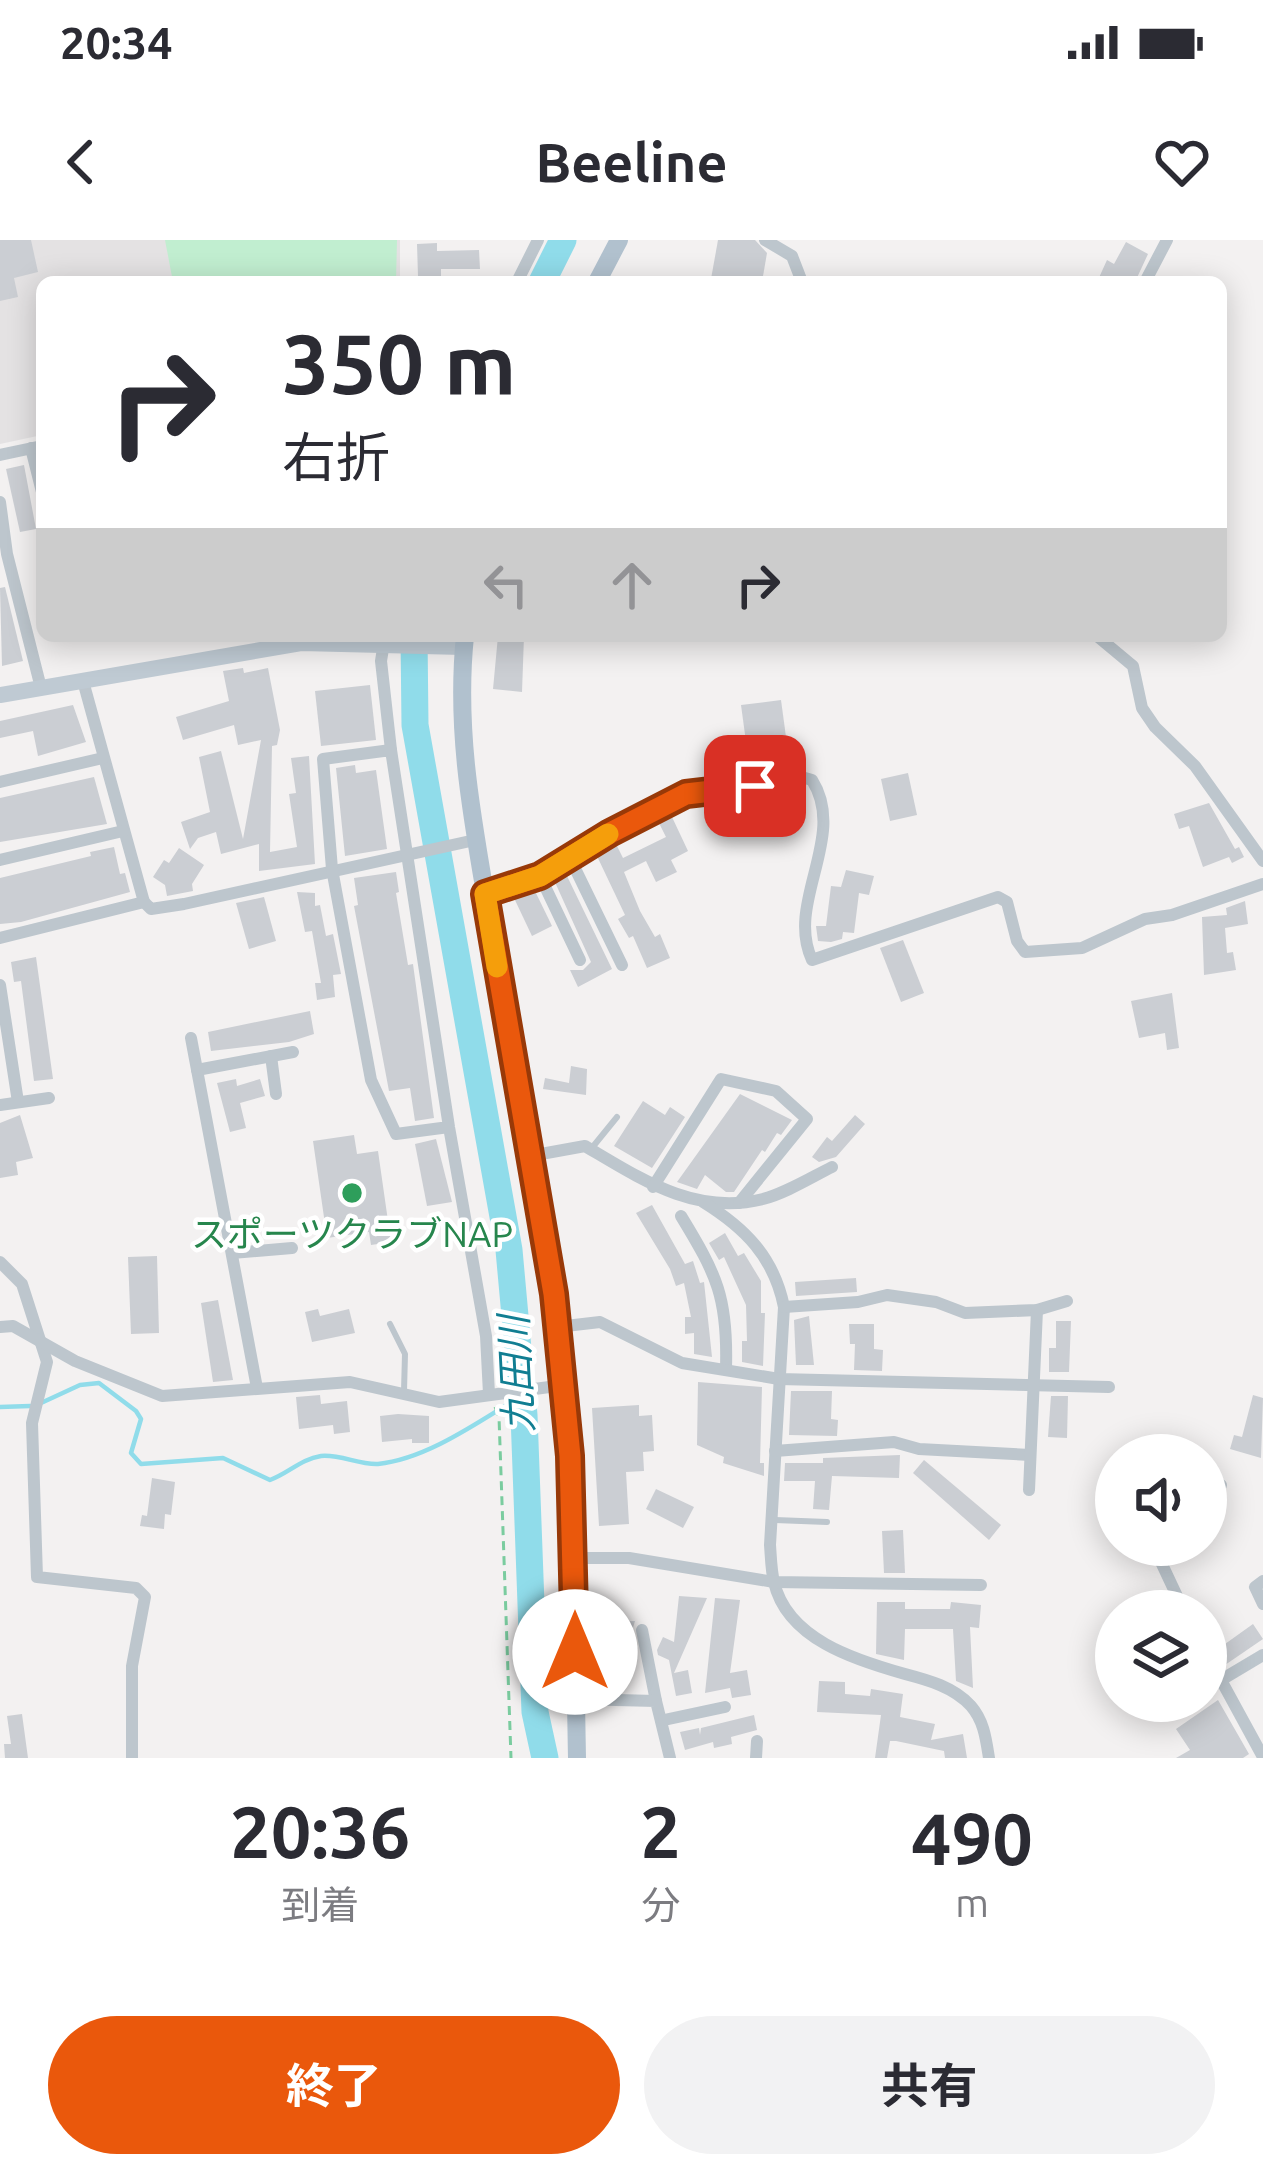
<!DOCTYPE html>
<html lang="ja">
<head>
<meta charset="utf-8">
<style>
  :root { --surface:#fff; --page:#f2f2f3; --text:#2b2b33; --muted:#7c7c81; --accent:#ea580c }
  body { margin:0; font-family:Ubuntu,"Noto Sans JP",sans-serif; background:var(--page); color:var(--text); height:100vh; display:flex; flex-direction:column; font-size:45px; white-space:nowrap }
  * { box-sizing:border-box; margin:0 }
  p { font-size:39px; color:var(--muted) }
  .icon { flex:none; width:66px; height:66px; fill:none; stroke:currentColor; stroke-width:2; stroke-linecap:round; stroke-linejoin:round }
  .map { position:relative; height:1518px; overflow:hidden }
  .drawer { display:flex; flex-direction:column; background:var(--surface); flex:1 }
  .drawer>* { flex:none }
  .guide { position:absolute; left:36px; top:36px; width:1191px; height:366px; border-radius:18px; box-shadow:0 6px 30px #0003; background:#fff; color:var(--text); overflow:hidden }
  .tools { position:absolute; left:1095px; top:1194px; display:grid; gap:24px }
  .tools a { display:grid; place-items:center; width:132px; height:132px; border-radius:50%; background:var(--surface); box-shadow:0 6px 30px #0003; font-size:60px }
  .pin { position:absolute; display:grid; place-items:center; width:102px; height:102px; color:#fff; margin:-51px; border-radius:24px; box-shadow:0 6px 18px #0006 }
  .me { position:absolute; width:132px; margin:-66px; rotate:0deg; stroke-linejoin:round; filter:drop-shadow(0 0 9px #0008) }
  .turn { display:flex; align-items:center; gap:42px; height:252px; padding:0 48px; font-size:54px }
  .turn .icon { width:156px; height:156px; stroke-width:2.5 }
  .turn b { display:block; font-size:84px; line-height:102px }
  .lanes { display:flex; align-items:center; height:114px; padding:0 48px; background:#0003; justify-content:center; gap:60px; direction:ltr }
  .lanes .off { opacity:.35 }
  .eta { display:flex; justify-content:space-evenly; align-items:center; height:204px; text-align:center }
  .eta b { font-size:72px; font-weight:700; line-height:84px }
  .button { display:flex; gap:24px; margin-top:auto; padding:24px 48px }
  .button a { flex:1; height:138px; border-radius:72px; background:var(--accent); color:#fff; font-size:48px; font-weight:700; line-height:138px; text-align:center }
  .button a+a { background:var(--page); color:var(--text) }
  .status { display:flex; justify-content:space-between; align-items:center; height:84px; padding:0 60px; background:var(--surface); direction:ltr }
  .status svg { height:33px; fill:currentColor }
  header { display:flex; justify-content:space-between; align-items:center; height:156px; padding:0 48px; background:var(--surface); font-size:54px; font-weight:700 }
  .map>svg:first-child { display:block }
</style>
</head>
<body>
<div class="status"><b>20:34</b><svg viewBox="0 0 49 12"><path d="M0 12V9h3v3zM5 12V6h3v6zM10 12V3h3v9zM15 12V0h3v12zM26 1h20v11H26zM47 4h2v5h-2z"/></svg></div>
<header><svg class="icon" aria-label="back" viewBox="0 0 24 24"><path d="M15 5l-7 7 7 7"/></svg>Beeline<svg class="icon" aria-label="heart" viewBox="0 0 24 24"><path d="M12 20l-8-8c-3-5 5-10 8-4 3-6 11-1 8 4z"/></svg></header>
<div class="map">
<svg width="1263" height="1518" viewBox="0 0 1263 1518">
  <rect width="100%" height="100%" fill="#f3f1f1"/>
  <path fill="#e4e2e3" d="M0,0H400V42H42V195L0,204Z"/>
  <path fill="#c1eed0" d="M165,0H397L396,42H173Z"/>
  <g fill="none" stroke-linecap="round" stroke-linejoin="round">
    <g stroke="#90dcea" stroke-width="4.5">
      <path d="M41,1163L80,1145L99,1143L136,1171L141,1179L131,1213L141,1224L223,1218L270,1240C289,1233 301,1219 321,1216C340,1214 359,1225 378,1224C428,1219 481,1180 523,1155"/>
      <path d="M0,1167L30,1166"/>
    </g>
    <g stroke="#90dcea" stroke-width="27">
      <path d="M542,42L563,0"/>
      <path d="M414,396L415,485L509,1010L524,1175L535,1472L545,1518"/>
    </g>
  </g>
  <g fill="#cbced3">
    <path d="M0,0H31L38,32L14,38L18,57L0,61Z"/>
    <path d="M718,0H755L767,13L762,42L711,39Z"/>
    <path d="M1126,2L1148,14L1135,42H1097L1107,20L1114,24Z"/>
    <path d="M437,3V11L479,10L480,29H441V36H418L417,4Z"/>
    <path d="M24,225L36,289L20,292L6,229Z"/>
    <path d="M5,347L23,421L2,426L0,348Z"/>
    <path d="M498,396H524L522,452L493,449Z"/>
    <path d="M243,428L244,433L268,428L280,490L277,505L272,506L270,612L297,607L289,554L296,553L291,518L309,516L315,624L259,631V604L221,614L216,592L198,598L190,609L181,582L210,572L199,517L221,511L243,599L261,500L238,505L234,485L183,500L176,477L229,461L223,431Z"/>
    <path d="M370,445L376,500L321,506L315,451Z"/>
    <path d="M781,460L789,519L749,524L741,465Z"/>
    <path d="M73,465L86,502L38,516L33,491L0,498V481Z"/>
    <path d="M355,525L356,533L376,530L387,609L345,616L336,528Z"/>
    <path d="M908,533L917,575L890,581L881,539Z"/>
    <path d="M94,537L107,584L0,602V558Z"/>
    <path d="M1209,563L1235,609L1239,607L1244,617L1232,623L1229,617L1203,627L1189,586L1179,589L1174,574Z"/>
    <path d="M672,577L688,611L671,620L677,632L656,642L646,621L624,632L640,671L655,697L660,694L670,718L647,728L633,696L629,698L618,679L625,675L596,614L615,602L623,618L666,597L659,583Z"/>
    <path d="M114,607L120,634L125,633L130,652L21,682L0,684V638L91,616L90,612Z"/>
    <path d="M179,608L204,625L192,644L193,651L167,656L165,645L153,637L164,620L169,623Z"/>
    <path d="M846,630L874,636L869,655L859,653L854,693L843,692L842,699L831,702L818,701L816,686H826L831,646L841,647Z"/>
    <path d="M396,632L399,652L396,653L408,725L413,724L434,878L415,881L410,848L389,851L354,666L358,665L354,638Z"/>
    <path d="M567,636L612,729L578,747L570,730H583L591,722L554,640Z"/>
    <path d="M534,649L552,686L532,696L514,658Z"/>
    <path d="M297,652L315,653V666L320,665L326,696L333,694L341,734L333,735L335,757L317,760L315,743H321L312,691L305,692Z"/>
    <path d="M264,657L276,701L249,709L236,663Z"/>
    <path d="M1245,661L1248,684L1225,688L1227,713L1233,712L1236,730L1204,735L1202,677L1227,675L1226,668Z"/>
    <path d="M903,700L924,753L901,762L880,708Z"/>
    <path d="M36,717L53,839L34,841L21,741L14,742L11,722Z"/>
    <path d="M1172,753L1179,808L1167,810L1165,793L1139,798L1131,761Z"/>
    <path d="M310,771L314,794L289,802L211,811L208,792Z"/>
    <path d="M571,826L587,829L586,855L543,849L545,838L569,843Z"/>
    <path d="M236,839L237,846L260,839L265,856L240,863L246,888L230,892L217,843Z"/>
    <path d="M740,854L792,880L781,895L777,893L765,912L762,910L734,952H726L705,935L697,949L677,942Z"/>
    <path d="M643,861L665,875L670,867L685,877L652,928L614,906Z"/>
    <path d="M20,875L33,918L16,922L18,935L0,938V883Z"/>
    <path d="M855,875L865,884L836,917L819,922L812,917L827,897L832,901Z"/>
    <path d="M354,895L357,914L378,911L391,1002L371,1005L369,992L327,998L313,901Z"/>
    <path d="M436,899L452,962L427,966L415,904Z"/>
    <path d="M652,965L685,1024L693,1021L700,1043L704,1042L712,1117L694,1114V1093L685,1094V1077H691L684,1043L676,1046L670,1029L636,973Z"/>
    <path d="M725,993L738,1016L744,1013L761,1041V1073H765L763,1126L742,1122V1101H747L746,1065L724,1017L719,1020L709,1003Z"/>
    <path d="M157,1016L159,1093L131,1094L128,1017Z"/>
    <path d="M856,1038L857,1052L796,1056L795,1042Z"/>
    <path d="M218,1060L233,1140L213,1142L201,1063Z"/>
    <path d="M318,1069L320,1076L349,1069L355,1093L312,1102L305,1072Z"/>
    <path d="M809,1076L814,1125H796L794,1080Z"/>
    <path d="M1056,1081H1071L1069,1132H1049V1108H1056Z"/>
    <path d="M849,1084H874V1109L883,1110L882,1131L854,1130L855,1104H850Z"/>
    <path d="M698,1142L762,1147L760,1223H764V1236L723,1223L724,1217L697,1205Z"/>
    <path d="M791,1151H832L831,1179L838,1180L837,1196L789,1195Z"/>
    <path d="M320,1155L321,1164L347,1161L350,1192L334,1194L333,1185L299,1189L296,1157Z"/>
    <path d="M1253,1155L1263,1158L1261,1218L1230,1209L1234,1195L1242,1197Z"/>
    <path d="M1051,1156H1068L1067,1198L1048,1197Z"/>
    <path d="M639,1165V1176L652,1175L654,1211L643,1212L644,1231L626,1232L629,1284L599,1286L592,1168Z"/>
    <path d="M398,1174L429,1176V1203H412V1199L382,1202L380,1176Z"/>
    <path d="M900,1215L899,1238L832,1236L829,1270L813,1269L815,1241H784L785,1223H823V1218Z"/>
    <path d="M924,1220L1001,1285L989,1300L913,1233Z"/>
    <path d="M152,1238L175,1242L171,1275L165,1274L164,1289L140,1286L142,1275L147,1276Z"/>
    <path d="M656,1249L694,1267L683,1288L646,1269Z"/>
    <path d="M903,1290L905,1333H884L882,1291Z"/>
    <path d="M679,1356L707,1358L674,1433L688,1430L692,1453L676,1456L669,1420L658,1415L657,1410L663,1397L674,1402Z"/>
    <path d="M715,1358L740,1360L730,1433L747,1430L751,1455L732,1458L730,1448L705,1453Z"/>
    <path d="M877,1362H905V1369H950L951,1362L981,1365L979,1388L970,1387L973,1448L956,1441L953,1389H905L904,1420L876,1414Z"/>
    <path d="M1206,1371L1225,1404L1253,1384L1263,1399L1225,1425L1215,1406L1206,1402Z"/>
    <path d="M635,1381L632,1391L636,1418L605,1419V1382Z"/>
    <path d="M819,1441L845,1442V1454L870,1456L871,1449L903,1454L900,1477L935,1484L931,1500L963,1494L967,1518H945L944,1511L896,1501H890L887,1518H875L881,1475L817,1472Z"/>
    <path d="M1218,1460L1249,1514L1243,1518H1176L1190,1510L1176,1489Z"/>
    <path d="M22,1474L28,1518H5L4,1504H11L7,1476Z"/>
    <path d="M754,1475L757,1490L731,1497L732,1504L714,1508L713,1502L685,1510L680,1492L699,1488L700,1495L701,1488Z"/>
  </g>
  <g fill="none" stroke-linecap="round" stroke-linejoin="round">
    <path stroke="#7acc9f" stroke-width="3" stroke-dasharray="9 6" stroke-linecap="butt" d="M495,1167L499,1177L511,1518"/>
    <g stroke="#bdc6cd" stroke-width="6">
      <path d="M591,909L617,877"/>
      <path d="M390,1084L405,1114L404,1151"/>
      <path d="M775,1280L827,1282"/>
    </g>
    <g stroke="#bdc6cd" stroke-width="12">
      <path d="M765,0L792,16L802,42"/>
      <path d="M517,42L538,0"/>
      <path d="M1145,42L1167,0"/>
      <path d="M31,208L42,252"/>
      <path d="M0,215L42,206"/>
      <path d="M0,262L7,314L41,448"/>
      <path d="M385,396L381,421L391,510"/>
      <path d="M1097,396L1133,426L1142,468L1155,487L1195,526L1263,621"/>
      <path d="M83,441L144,662"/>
      <path d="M0,542L103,518"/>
      <path d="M570,618L622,725"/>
      <path d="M0,620L123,591"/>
      <path d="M540,636L580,720"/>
      <path d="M485,654L540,636L610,593L685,555L805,538L812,540C848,597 785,662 812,720L998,657L1007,662L1017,701L1025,712L1082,708L1145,679L1172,675L1263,644"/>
      <path d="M0,698L144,662L151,669L184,664L475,600"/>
      <path d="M0,745L18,862"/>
      <path d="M191,798L257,1148"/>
      <path d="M271,816L276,854"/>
      <path d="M197,830L293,812"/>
      <path d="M0,865L49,858"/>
      <path d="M449,887L396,894L371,840L332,629L323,519L391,510L449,887L486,1096L489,1154"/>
      <path d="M530,916L585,906C641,939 695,976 763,959C786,953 810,938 832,927"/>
      <path d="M653,947L721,839L776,851L807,879L739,963"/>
      <path d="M703,962C745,988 774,1017 784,1067L770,1305C771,1317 771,1330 774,1342C787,1399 855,1420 905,1434C928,1440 954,1447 971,1466C984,1481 986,1499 989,1518"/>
      <path d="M681,976C717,1035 728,1058 726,1128"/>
      <path d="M232,1013L292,1008"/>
      <path d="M0,1022L22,1044L47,1122L32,1183L37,1337L136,1348L145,1357L132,1426V1518"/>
      <path d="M784,1067L858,1062L887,1055L936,1062L965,1073L1037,1070L1067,1061"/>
      <path d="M0,1087L13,1086L75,1121L162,1156L350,1142L439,1162L564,1145"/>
      <path d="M557,1087L600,1082L682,1123L779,1139L1109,1147"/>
      <path d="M775,1211L894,1202L919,1209L1030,1215"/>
      <path d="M1029,1250L1037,1070"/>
      <path d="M1206,1259L1221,1245"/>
      <path d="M1153,1305L1184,1371"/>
      <path d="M575,1318H629L774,1342L981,1345"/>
      <path d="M1263,1341L1255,1347L1263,1364"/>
      <path d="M642,1390L656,1461"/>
      <path d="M1206,1412L1221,1440"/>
      <path d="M1263,1415L1221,1440L1263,1517"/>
      <path d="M576,1459L656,1461L670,1518"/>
      <path d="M664,1480L725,1467"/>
      <path d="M756,1518L757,1501"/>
    </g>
    <path stroke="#bfcad3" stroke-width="16" d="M0,455L301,403L463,407"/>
    <g stroke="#b1c1ce" stroke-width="18">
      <path d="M597,42L619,0"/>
      <path d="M465,396C455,492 473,582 489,676C510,802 536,928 554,1054C575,1208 574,1363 577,1518"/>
    </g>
  </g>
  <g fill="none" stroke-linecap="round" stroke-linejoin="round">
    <g stroke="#983908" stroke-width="30">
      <path id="route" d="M575,1412L570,1216L554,1054L485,654L540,636L610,593L686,554L755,546"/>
    </g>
    <use href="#route" stroke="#ea580c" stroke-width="21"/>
    <path stroke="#f59e0b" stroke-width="21" d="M497,727L485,654L540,636L608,594"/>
  </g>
  <circle fill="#2e9e5b" stroke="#fff" stroke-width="4.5" cx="352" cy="953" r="12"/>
  <g text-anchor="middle" stroke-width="9" stroke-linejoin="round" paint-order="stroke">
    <g font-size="36" fill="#27864d" stroke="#fff">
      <text x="352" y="1007">スポーツクラブNAP</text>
    </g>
    <g font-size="39" font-style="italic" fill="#117e92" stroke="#fff">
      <text transform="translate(516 1134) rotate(-93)" y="14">九田川</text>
    </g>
  </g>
</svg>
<div class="tools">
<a><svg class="icon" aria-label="sound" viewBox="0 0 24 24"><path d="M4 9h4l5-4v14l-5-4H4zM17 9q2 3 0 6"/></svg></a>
<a><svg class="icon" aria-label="layers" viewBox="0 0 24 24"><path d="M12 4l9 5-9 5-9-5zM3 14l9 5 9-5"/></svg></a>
</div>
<div class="pin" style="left:755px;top:546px;background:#d93025"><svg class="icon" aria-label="arrive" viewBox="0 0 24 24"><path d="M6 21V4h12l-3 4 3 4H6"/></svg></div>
<svg class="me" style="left:575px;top:1412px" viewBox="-20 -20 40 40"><circle r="19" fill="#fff"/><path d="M0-13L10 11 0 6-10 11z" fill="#ea580c"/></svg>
<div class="guide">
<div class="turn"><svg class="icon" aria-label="right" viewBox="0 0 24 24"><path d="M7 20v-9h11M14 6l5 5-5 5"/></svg><div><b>350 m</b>右折</div></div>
<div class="lanes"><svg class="icon off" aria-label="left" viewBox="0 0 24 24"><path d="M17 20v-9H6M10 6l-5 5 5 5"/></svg><svg class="icon off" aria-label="ahead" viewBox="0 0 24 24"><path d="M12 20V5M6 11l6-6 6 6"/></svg><svg class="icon" aria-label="right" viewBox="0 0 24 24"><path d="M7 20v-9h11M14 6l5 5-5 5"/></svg></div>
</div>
</div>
<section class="drawer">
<div class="eta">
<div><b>20:36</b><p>到着</p></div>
<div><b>2</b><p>分</p></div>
<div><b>490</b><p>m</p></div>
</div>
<div class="button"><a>終了</a><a>共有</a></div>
</section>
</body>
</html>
